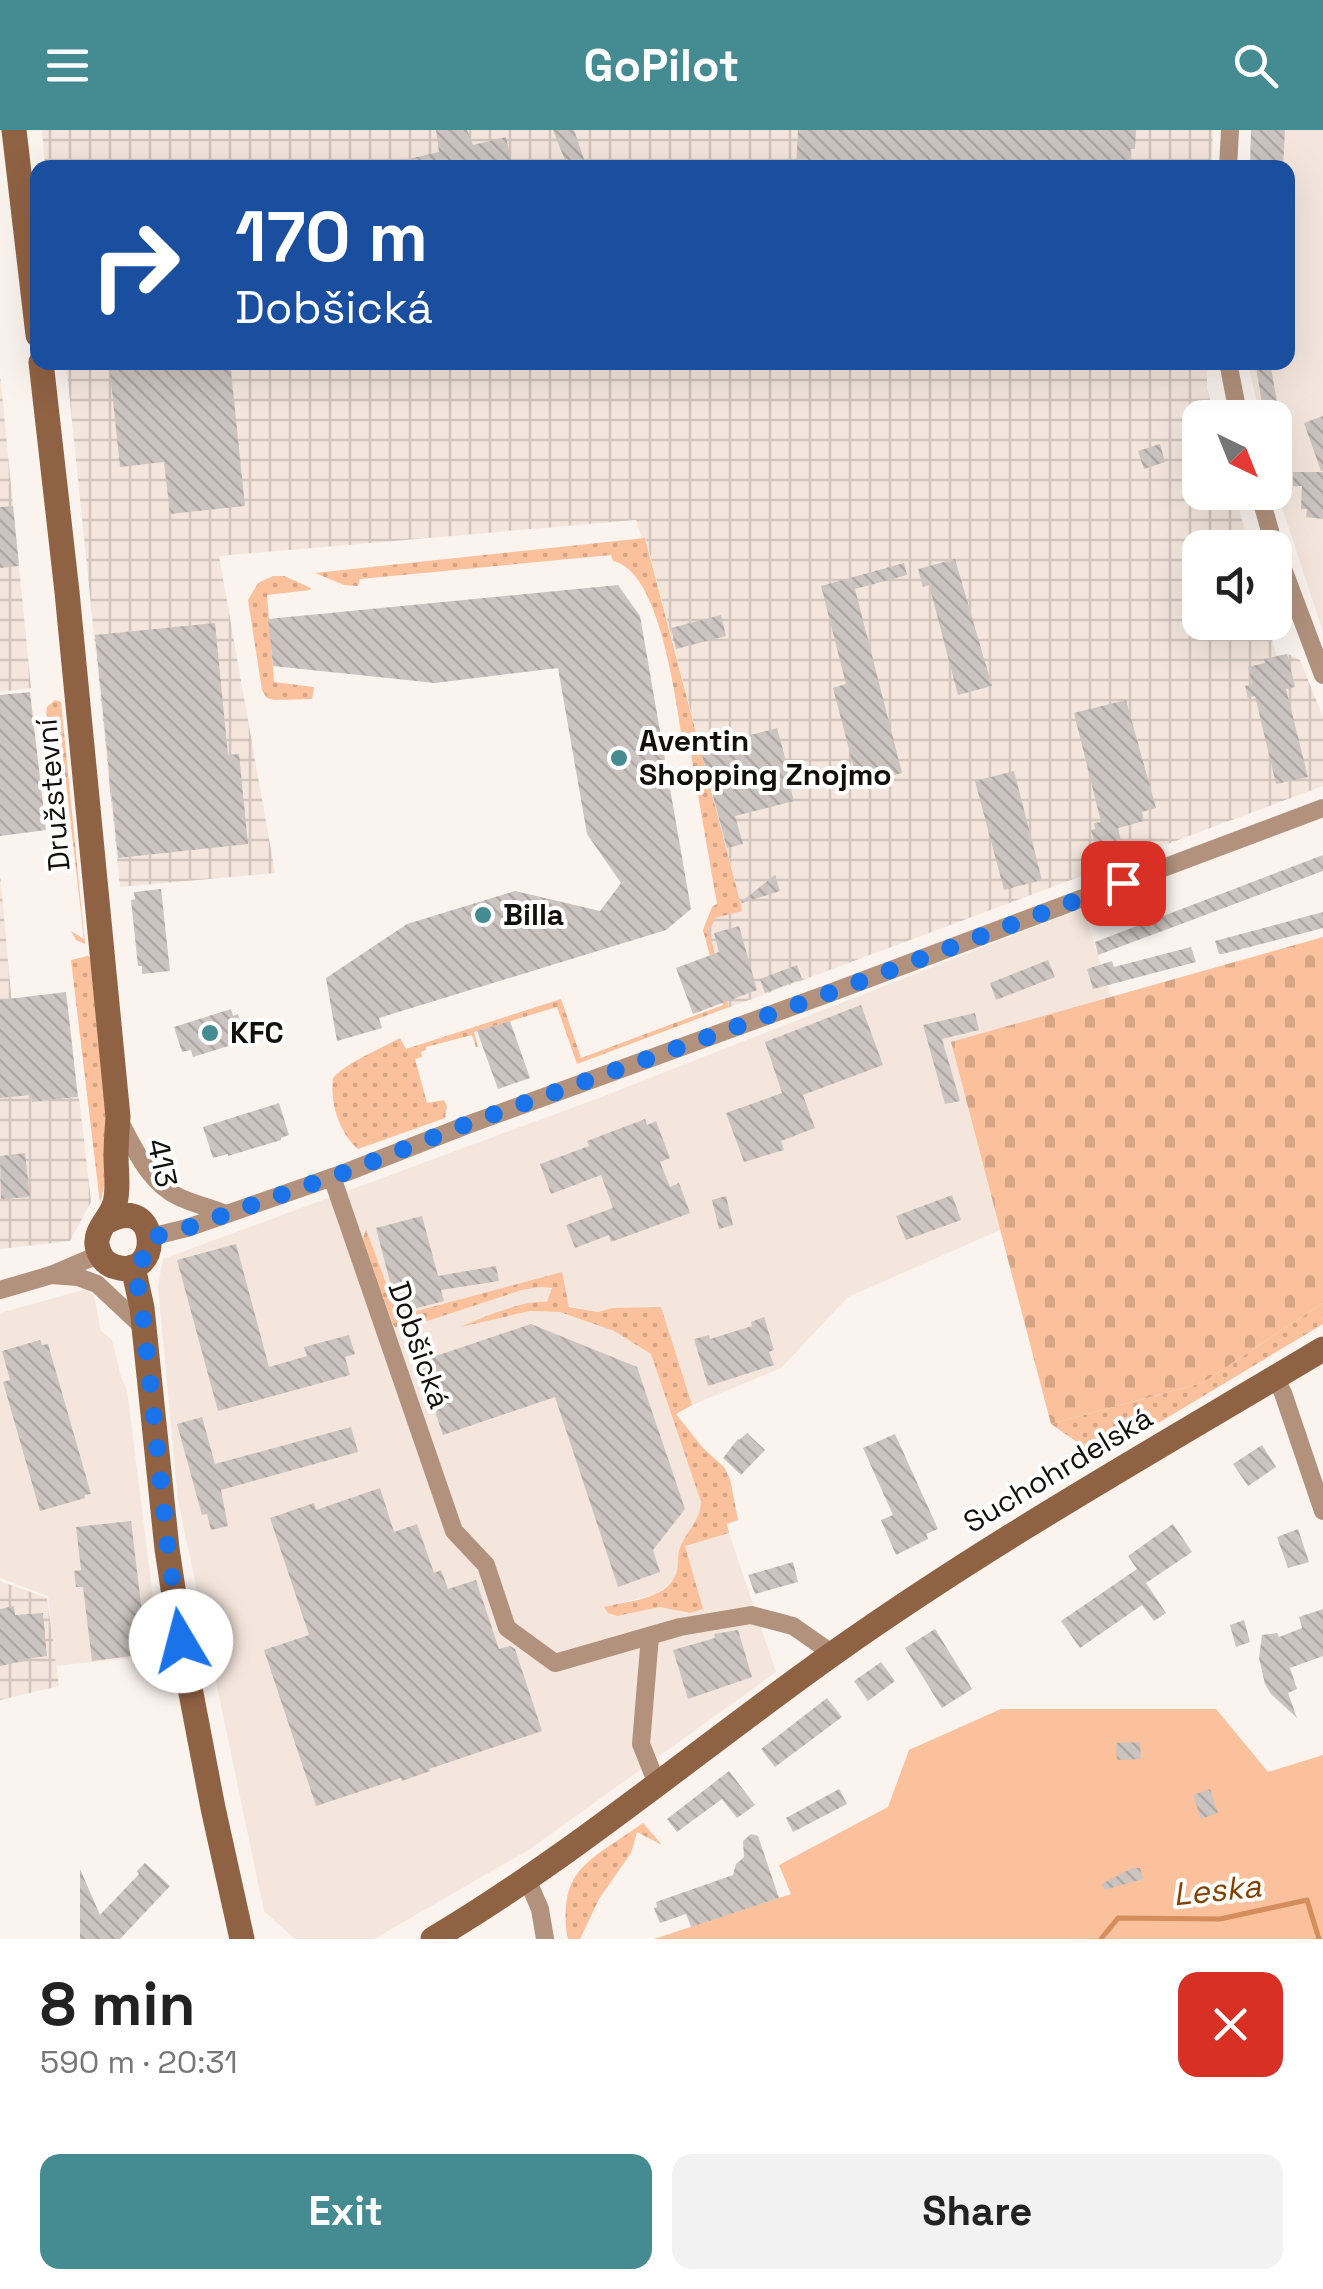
<!DOCTYPE html>
<html lang="en">
<head>
<meta charset="utf-8">
<style>
  :root { --surface:#fff; --page:#f2f2f2; --text:#222; --muted:#767676; --accent:#448b92 }
  body { margin:0; font-family:"Space Grotesk",sans-serif; background:var(--page); color:var(--text); height:100vh; display:flex; flex-direction:column; font-size:38px; white-space:nowrap }
  * { box-sizing:border-box; margin:0 }
  p { font-size:32px; color:var(--muted) }
  .icon { flex:none; width:55px; height:55px; fill:none; stroke:currentColor; stroke-width:2; stroke-linecap:round; stroke-linejoin:round }
  .map { position:relative; height:1809px; overflow:hidden }
  .details { display:flex; flex-direction:column; background:var(--surface); flex:1 }
  .details>* { flex:none }
  .hud { position:absolute; left:30px; top:30px; width:1265px; height:210px; border-radius:20px; box-shadow:0 10px 40px #0002; background:#1a4fa0; color:#fff; overflow:hidden }
  .needle { width:65px; rotate:137deg }
  .buttons { position:absolute; left:1182px; top:270px; display:grid; gap:20px }
  .buttons a { display:grid; place-items:center; width:110px; height:110px; border-radius:20px; background:var(--surface); box-shadow:0 10px 40px #0002; font-size:50px }
  .pin { position:absolute; display:grid; place-items:center; width:85px; height:85px; color:#fff; margin:-42px; border-radius:20px; box-shadow:0 5px 15px #0006 }
  .me { position:absolute; width:110px; margin:-55px; rotate:352deg; stroke-linejoin:round; filter:drop-shadow(0 0 8px #0008) }
  .turn { display:flex; align-items:center; gap:35px; height:210px; padding:0 40px; font-size:45px }
  .turn .icon { width:130px; height:130px; stroke-width:2.5 }
  .turn b { display:block; font-size:70px; line-height:85px }
  .round { display:grid; place-items:center; flex:none; width:105px; height:105px; border-radius:20px; background:var(--page) }
  .headline { display:flex; align-items:center; justify-content:space-between; height:170px; padding:0 40px }
  h1 { font-size:60px; font-weight:600; line-height:75px }
  .primary-button { display:flex; gap:20px; margin-top:auto; padding:20px 40px }
  .primary-button a { flex:1; height:115px; border-radius:20px; background:var(--accent); color:#fff; font-size:40px; font-weight:600; line-height:115px; text-align:center }
  .primary-button a+a { background:var(--page); color:var(--text) }
  header { display:flex; justify-content:space-between; align-items:center; height:130px; padding:0 40px; background:var(--accent); color:#fff; font-size:45px; font-weight:600 }
  .map>svg:first-child { display:block }
</style>
</head>
<body>
<header><svg class="icon" aria-label="menu" viewBox="0 0 24 24"><path d="M4 6h16M4 12h16M4 18h16"/></svg>GoPilot<svg class="icon" aria-label="search" viewBox="0 0 24 24"><circle cx="10" cy="10" r="6"/><path d="M15 15l6 6"/></svg></header>
<div class="map">
<svg width="1323" height="1809" viewBox="0 0 1323 1809">
  <defs>
    <pattern id="industrial-grid" width="8" height="8" patternUnits="userSpaceOnUse" patternTransform="scale(2.5)"><rect width="8" height="8" fill="#f4e6dc"/><path d="M0 4h8M4 0v8" fill="none" stroke="#d0c4bc"/></pattern>
    <pattern id="grass-dots" width="8" height="8" patternUnits="userSpaceOnUse" patternTransform="scale(2.5)"><rect width="8" height="8" fill="#fac19c"/><path d="M2 2h.1M6 6h.1" fill="none" stroke="#d5a585" stroke-width="1.8" stroke-linecap="round"/></pattern>
    <pattern id="cemetery-stones" width="16" height="16" patternUnits="userSpaceOnUse" patternTransform="scale(2.5)"><rect width="16" height="16" fill="#fac19c"/><path d="M2 7V4a2 2 0 0 1 4 0v3zM10 15v-3a2 2 0 0 1 4 0v3z" fill="#d5a585"/></pattern>
    <pattern id="building-back-hatch" width="6" height="6" patternUnits="userSpaceOnUse" patternTransform="scale(2.5)"><rect width="6" height="6" fill="#ccc4c0"/><path d="M-1 5l2 2M0 0l6 6M5-1l2 2" fill="none" stroke="#aea7a4"/></pattern>
  </defs>
  <rect width="100%" height="100%" fill="#faf3ee"/>
  <g fill="#f4e6dc">
    <path d="M1251,0H1323V502L1275,356V288L1260,287L1248,233L1288,232V38L1250,37Z"/>
    <path d="M1083,778L1111,867L951,912L1000,1100L848,1167L781,1238L692,1275L661,1178H612L598,1182L569,1176L561,1143L398,1187L366,1100L363,1109L391,1193L395,1197L412,1196L522,1160L539,1157L553,1159L547,1172L526,1174L461,1197L530,1181L560,1182L614,1201L651,1224L701,1372V1382L680,1416L677,1442L673,1451L656,1464L605,1477L610,1484L617,1486L655,1478L665,1477L686,1483L702,1479L684,1416L729,1403L776,1542L530,1719L374,1809H295L264,1781L178,1370L158,1157L163,1129L599,968Z"/>
    <path d="M87,1159L94,1167L101,1201L112,1210L121,1247L127,1260L160,1525L56,1536L48,1466L0,1448V1183Z"/>
  </g>
  <g fill="url(#industrial-grid)">
    <path d="M42,0H1213L1211,38H45Z"/>
    <path d="M66,233H1207V259L1215,287L1200,288V362L1235,363L1249,417L1200,418V492L1268,493L1276,525L1288,524L1300,530L1323,587V656L725,879L729,877L707,798L715,788L740,770L646,409H642L636,390L219,426L275,743L120,757Z"/>
    <path d="M0,244L31,558L0,562Z"/>
    <path d="M0,743L13,886H22L32,972L79,967L91,1072L70,1111L0,1119Z"/>
    <path d="M0,1451L47,1468L59,1556L0,1570Z"/>
  </g>
  <g fill="url(#grass-dots)">
    <path d="M645,408L740,771L742,781L715,788L712,796L708,798L729,877L577,934L557,877L474,902L478,917H476L472,905L426,917V920L421,922L422,927L415,929L427,973L444,970L447,976L445,988L358,1019C339,1002 330,974 333,948C343,935 383,917 400,908L406,919L561,869L581,928L723,875L703,800L712,777L717,774L688,607H682C675,567 660,441 613,431L611,425L360,449L358,456L344,455L315,443Z"/>
    <path d="M273,446H284L311,458L310,460L267,465L274,552L314,557L312,569L274,570L267,568L262,560L248,470L258,453Z"/>
    <path d="M55,570L61,572L85,814L76,810L71,801L84,809L60,600C52,593 44,589 47,577Z"/>
    <path d="M88,826L90,827L112,1045L105,1053L100,1073L71,830Z"/>
    <path d="M366,1099L398,1186L562,1142L569,1177L598,1182L612,1178L661,1177L692,1275L676,1284L703,1318L724,1337L730,1349L738,1390L727,1394L729,1403L685,1416L703,1479L690,1483L660,1477L617,1486L608,1483L604,1477C626,1471 665,1470 675,1446C680,1436 676,1425 681,1415C688,1399 700,1391 701,1372L651,1224L614,1201L560,1182L530,1181L461,1197C481,1187 525,1170 547,1172L552,1158L539,1157L522,1160L412,1196L395,1197L392,1193L363,1109Z"/>
    <path d="M1323,1173V1194L1100,1328L1051,1294L1202,1253Z"/>
    <path d="M643,1693L662,1715L637,1702L631,1723L599,1769L580,1809H568C564,1791 564,1764 575,1747C587,1727 623,1708 643,1693Z"/>
  </g>
  <path fill="url(#cemetery-stones)" d="M1323,807V1173L1202,1253L1051,1294L951,912Z"/>
  <path fill="#fac19c" d="M1001,1579H1216L1268,1642L1323,1625V1809H654L791,1764L779,1735L888,1677L909,1620Z"/>
  <g fill="none" stroke-linecap="round" stroke-linejoin="round">
    <path stroke="#d48d5b" stroke-width="5" d="M1101,1809L1118,1788L1220,1789L1307,1770L1319,1809"/>
  </g>
  <g fill="url(#building-back-hatch)">
    <path d="M436,0H467L473,15L506,7L512,35L503,38H397L396,32L439,22Z"/>
    <path d="M553,0H574L587,38H568Z"/>
    <path d="M798,0H1136L1135,19H1130L1129,38H796Z"/>
    <path d="M1251,0H1285L1283,38H1250Z"/>
    <path d="M109,232H230L245,376L170,384L164,332L120,337Z"/>
    <path d="M1255,232H1270L1277,272L1262,273Z"/>
    <path d="M1323,286V341H1321L1304,293Z"/>
    <path d="M1160,314L1165,332L1144,339L1138,321Z"/>
    <path d="M1293,342H1323V389L1306,387L1307,379H1301L1302,356H1293Z"/>
    <path d="M13,376L19,436L0,438V377Z"/>
    <path d="M955,429L992,556L958,565L929,455L923,457L918,439Z"/>
    <path d="M904,433L907,445L855,459L902,643L858,654L833,558L846,554L821,456Z"/>
    <path d="M618,455L640,486L691,779L666,800L379,888L382,898L337,911L326,848L407,794L515,761L600,781L621,753L587,704L558,538L435,553L273,536L268,489Z"/>
    <path d="M721,485L726,506L676,519L671,498Z"/>
    <path d="M215,493L228,625L239,624L248,714L118,728L95,505Z"/>
    <path d="M1287,524L1295,557L1286,559L1308,647L1276,654L1255,566L1248,568L1245,556L1252,554L1248,537L1265,533L1264,529Z"/>
    <path d="M30,562L46,700L0,706V565Z"/>
    <path d="M1126,570L1156,678L1142,682L1144,691L1118,698L1122,716L1097,722L1091,700L1095,699L1094,693L1101,692L1074,583Z"/>
    <path d="M777,598L792,653L789,654L794,671L735,686L743,714L727,718L700,618Z"/>
    <path d="M1014,641L1042,750L1004,760L975,651Z"/>
    <path d="M1323,725V741L1098,825L1095,812Z"/>
    <path d="M775,745L780,761L742,773L741,772Z"/>
    <path d="M161,759L170,841L142,844V836H138L131,770L135,769L134,762Z"/>
    <path d="M1323,782V798L1222,824H1219L1215,811Z"/>
    <path d="M739,796L757,860L693,884L676,838L719,822L714,803Z"/>
    <path d="M1191,817L1196,832L1093,859L1087,839L1112,831L1114,837Z"/>
    <path d="M1048,830L1055,847L996,870L990,853Z"/>
    <path d="M797,835L802,849L765,863L760,849Z"/>
    <path d="M66,862L78,967L32,972L31,965L0,968V870Z"/>
    <path d="M861,875L883,935L803,965L815,998L781,1011L784,1020L744,1032L726,983L782,963L765,912Z"/>
    <path d="M231,879L233,886L238,884L245,908L240,909L241,912L193,927L191,920L182,922L174,897Z"/>
    <path d="M975,883L979,900L942,909L960,971L945,974L923,895Z"/>
    <path d="M510,891L530,948L498,959L477,901Z"/>
    <path d="M279,973L289,1005L281,1008V1010L228,1026V1024L213,1028L203,997Z"/>
    <path d="M645,989L647,995L656,991L670,1028L660,1032L670,1057L679,1053L690,1083L611,1112L609,1105L575,1118L566,1095L613,1078L601,1045L551,1064L540,1034L589,1016L587,1011Z"/>
    <path d="M25,1023L30,1067L1,1069L0,1026Z"/>
    <path d="M952,1065L961,1090L906,1110L896,1086Z"/>
    <path d="M726,1066L733,1095L719,1099L712,1070Z"/>
    <path d="M422,1086L438,1146L496,1136L499,1151L441,1160L444,1171L398,1183L376,1098Z"/>
    <path d="M236,1114L269,1237L307,1226L304,1217L349,1205L355,1224L345,1227L350,1245L218,1281L177,1130Z"/>
    <path d="M764,1187L774,1220L769,1222L774,1235L708,1256L694,1209L709,1205L710,1209L752,1196L751,1192Z"/>
    <path d="M531,1194L637,1237L685,1379L653,1420L660,1442L618,1457L555,1267L443,1305L418,1232Z"/>
    <path d="M40,1210L42,1215L48,1214L91,1364L85,1365V1368L40,1381L3,1252L10,1250L2,1221Z"/>
    <path d="M202,1287L215,1334L351,1297L358,1322L221,1360L228,1396L211,1400L207,1384L202,1385L177,1294Z"/>
    <path d="M747,1303L765,1320L741,1345L723,1328L738,1309L739,1310Z"/>
    <path d="M895,1304L938,1399L926,1404L928,1409L896,1425L881,1390L893,1385L863,1318Z"/>
    <path d="M1262,1315L1276,1337L1248,1356L1233,1334Z"/>
    <path d="M380,1358L394,1402L417,1394L434,1443L441,1440L448,1459L476,1450L499,1519L510,1516L515,1519L542,1601L429,1639L430,1641L402,1651L401,1648L316,1676L264,1520L309,1505L270,1388L314,1373L316,1380Z"/>
    <path d="M131,1391L147,1524L92,1531L83,1457H76L74,1441L81,1440L76,1397Z"/>
    <path d="M1173,1394L1192,1422L1146,1453L1166,1483L1154,1491L1142,1475L1080,1518L1061,1491L1137,1439L1128,1426Z"/>
    <path d="M1298,1399L1309,1432L1288,1438L1277,1407Z"/>
    <path d="M793,1432L798,1452L755,1464L748,1445Z"/>
    <path d="M14,1476L15,1485L43,1483L47,1526L24,1529V1531L0,1536V1479Z"/>
    <path d="M1323,1479V1526L1290,1538L1297,1559L1288,1563L1297,1588L1271,1564L1265,1554L1259,1528L1262,1505L1277,1503L1279,1507L1302,1498L1299,1487Z"/>
    <path d="M1244,1490L1250,1512L1236,1517L1230,1495Z"/>
    <path d="M935,1499L972,1559L942,1578L905,1518Z"/>
    <path d="M738,1500L752,1547L688,1569L673,1520L715,1508L714,1504Z"/>
    <path d="M881,1532L895,1551L868,1571L854,1551Z"/>
    <path d="M827,1568L842,1587L775,1637L761,1619Z"/>
    <path d="M1140,1612L1141,1629L1117,1630L1116,1613Z"/>
    <path d="M729,1641L755,1675L737,1688L722,1669L677,1702L667,1689Z"/>
    <path d="M839,1659L847,1674L793,1702L786,1688Z"/>
    <path d="M1210,1659L1218,1683L1201,1689L1193,1665Z"/>
    <path d="M751,1704L758,1706L779,1768L691,1797L686,1784L660,1793L654,1778L657,1777L656,1772L733,1745L736,1734L744,1727L743,1711Z"/>
    <path d="M145,1733L170,1756L120,1809H80V1739L100,1785L139,1744L137,1741Z"/>
    <path d="M1132,1738H1140L1143,1749L1104,1760L1102,1754Z"/>
  </g>
  <g fill="none" stroke-linecap="round" stroke-linejoin="round">
    <g stroke="#b2927d" stroke-width="18">
      <path d="M1228,38L1230,0"/>
      <path d="M1228,232L1239,288"/>
      <path d="M1259,362L1274,415L1323,545"/>
      <path d="M119,990C135,1019 148,1052 179,1067C194,1074 211,1078 226,1084"/>
      <path d="M332,1047L454,1401L486,1435L507,1498L555,1533L680,1497L751,1485L793,1496L833,1524"/>
      <path d="M150,1107L187,1098L347,1042L467,995L827,864L1323,678"/>
      <path d="M51,1145L78,1147L97,1154L144,1198"/>
      <path d="M0,1160L51,1145L100,1124"/>
      <path d="M1275,1248L1283,1263L1323,1381"/>
      <path d="M650,1506L641,1614L657,1654"/>
      <path d="M527,1749L540,1779L545,1809"/>
    </g>
    <g stroke="#906244" stroke-width="25">
      <path d="M14,0L38,205"/>
      <path d="M41,232L67,462L118,987C117,1000 116,1013 116,1026C116,1042 119,1058 115,1073C111,1088 95,1099 97,1115C99,1126 106,1135 116,1137C163,1151 160,1063 108,1091"/>
      <path d="M133,1137L142,1178L167,1419L181,1511L213,1678L242,1809"/>
      <path d="M433,1809C574,1725 700,1618 834,1523C992,1411 1158,1318 1323,1219"/>
    </g>
  </g>
  <g fill="none" stroke-linecap="round" stroke-linejoin="round">
    <path stroke="#1a73e8" stroke-width="18" stroke-dasharray="0 32.4" d="M181,1511L168,1419L142,1178L134,1137L147,1125L150,1108L187,1098L346,1042L467,994L827,864L1123,753"/>
  </g>
  <g fill="#448b92" stroke="#fff" stroke-width="4">
    <circle cx="619" cy="628" r="10"/>
    <circle cx="483" cy="785" r="10"/>
    <circle cx="210" cy="903" r="10"/>
  </g>
  <g text-anchor="middle" stroke-width="8" stroke-linejoin="round" paint-order="stroke">
    <g font-size="30" font-weight="bold" fill="#12100e" stroke="#fff" text-anchor="start">
      <text x="639" y="621">Aventin<tspan x="639" dy="34">Shopping Znojmo</tspan></text>
      <text x="503" y="795">Billa</text>
      <text x="230" y="913">KFC</text>
    </g>
    <g font-size="30" fill="#12100e" stroke="#fff">
      <text transform="translate(53 665) rotate(-95)" y="10">Družstevní</text>
      <text transform="translate(162 1033) rotate(78)" y="10">413</text>
      <text transform="translate(419 1215) rotate(71)" y="10">Dobšická</text>
      <text transform="translate(1058 1340) rotate(-31)" y="10">Suchohrdelská</text>
    </g>
    <g font-size="32" font-style="italic" fill="#824001" stroke="#fff">
      <text transform="translate(1217 1760) rotate(-6)" y="11">Leska</text>
    </g>
  </g>
</svg>
<div class="buttons">
<a><svg class="needle" viewBox="-14 -14 28 28"><path d="M0-13l5 13h-10z" fill="#e53935"/><path d="M0 13l5-13h-10z" fill="#767676"/></svg></a>
<a><svg class="icon" aria-label="sound" viewBox="0 0 24 24"><path d="M4 9h4l5-4v14l-5-4H4zM17 9q2 3 0 6"/></svg></a>
</div>
<div class="pin" style="left:1123px;top:753px;background:#d93025"><svg class="icon" aria-label="arrive" viewBox="0 0 24 24"><path d="M6 21V4h12l-3 4 3 4H6"/></svg></div>
<svg class="me" style="left:181px;top:1511px" viewBox="-20 -20 40 40"><circle r="19" fill="#fff"/><path d="M0-13L10 11 0 6-10 11z" fill="#1a73e8"/></svg>
<div class="hud">
<div class="turn"><svg class="icon" aria-label="right" viewBox="0 0 24 24"><path d="M7 20v-9h11M14 6l5 5-5 5"/></svg><div><b>170 m</b>Dobšická</div></div>
</div>
</div>
<section class="details">
<div class="headline"><div><h1>8 min</h1><p>590 m · 20:31</p></div><a class="round" style="background:#d93025;color:#fff"><svg class="icon" aria-label="close" viewBox="0 0 24 24"><path d="M6 6l12 12M18 6L6 18"/></svg></a></div>
<div class="primary-button"><a>Exit</a><a>Share</a></div>
</section>
</body>
</html>
